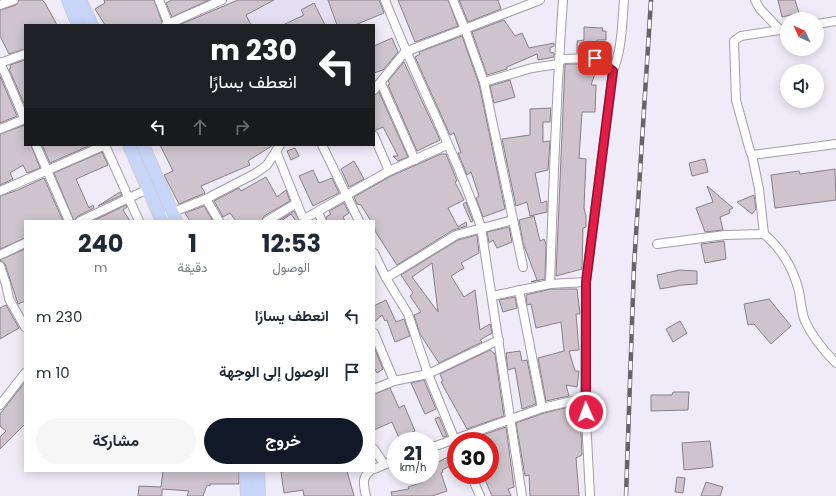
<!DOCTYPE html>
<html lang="ar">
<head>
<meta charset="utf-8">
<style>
  :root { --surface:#fff; --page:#f6f6f7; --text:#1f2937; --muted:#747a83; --accent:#111827 }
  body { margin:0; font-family:Poppins,Vazirmatn,sans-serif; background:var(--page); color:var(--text); direction:rtl; height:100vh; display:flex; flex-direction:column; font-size:15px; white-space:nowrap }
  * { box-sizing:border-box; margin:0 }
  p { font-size:13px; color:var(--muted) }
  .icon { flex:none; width:22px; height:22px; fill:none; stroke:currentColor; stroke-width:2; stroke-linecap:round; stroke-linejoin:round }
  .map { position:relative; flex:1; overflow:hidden; direction:ltr }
  .sheet { position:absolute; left:24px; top:220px; width:351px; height:252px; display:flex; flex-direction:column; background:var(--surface); border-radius:0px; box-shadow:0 2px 10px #0003; direction:rtl }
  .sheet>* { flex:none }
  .banner { position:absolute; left:24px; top:24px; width:351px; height:122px; border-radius:0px; box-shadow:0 2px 10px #0003; direction:rtl; background:#202124; color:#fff; overflow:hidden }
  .needle { width:26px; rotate:314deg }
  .fabs { position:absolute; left:780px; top:12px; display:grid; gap:8px }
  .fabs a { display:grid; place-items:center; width:44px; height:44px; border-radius:50%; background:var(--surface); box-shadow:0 2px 10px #0003; font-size:20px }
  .speed { position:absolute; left:387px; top:432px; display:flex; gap:8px; font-size:20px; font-weight:700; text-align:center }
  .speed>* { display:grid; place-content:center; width:52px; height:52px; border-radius:50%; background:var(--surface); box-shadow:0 2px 10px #0003; line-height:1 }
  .speed small { font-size:10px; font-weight:400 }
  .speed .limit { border:6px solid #d22; background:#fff; color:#111 }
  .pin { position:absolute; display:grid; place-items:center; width:34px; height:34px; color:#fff; margin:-17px; border-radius:8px; box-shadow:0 2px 6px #0006 }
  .me { position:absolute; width:44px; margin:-22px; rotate:358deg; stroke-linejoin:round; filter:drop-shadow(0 0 3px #0008) }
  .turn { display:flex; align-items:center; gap:14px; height:84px; padding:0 12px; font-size:18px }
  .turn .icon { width:52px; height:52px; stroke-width:2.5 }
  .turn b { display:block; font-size:28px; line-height:34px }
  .lanes { display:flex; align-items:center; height:38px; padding:0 12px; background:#0003; justify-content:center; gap:20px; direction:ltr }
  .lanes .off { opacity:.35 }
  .eta { display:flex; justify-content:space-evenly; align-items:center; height:68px; text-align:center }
  .eta b { font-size:24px; font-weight:700; line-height:28px }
  .button { display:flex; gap:8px; margin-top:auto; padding:8px 12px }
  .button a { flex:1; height:46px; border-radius:24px; background:var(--accent); color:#fff; font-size:16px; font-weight:700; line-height:46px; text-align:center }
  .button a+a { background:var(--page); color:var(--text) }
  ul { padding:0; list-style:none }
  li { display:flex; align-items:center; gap:12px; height:56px; padding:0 12px }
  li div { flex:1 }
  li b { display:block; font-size:15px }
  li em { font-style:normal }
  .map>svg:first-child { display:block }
</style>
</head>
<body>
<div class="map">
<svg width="836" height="496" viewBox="0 0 836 496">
  <rect width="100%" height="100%" fill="#efebf8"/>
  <path fill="#e4dff2" d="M237,0H348L356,25H222L216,9Z"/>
  <g fill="#cfc4cd" stroke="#897f87" fill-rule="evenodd">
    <path d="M19,0H42L45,3L57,25H25V49L9,54L0,36V10L16,5Z"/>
    <path d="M104,0H154L162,22L161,25H105L95,9L105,3Z"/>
    <path d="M172,0H209L172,17L166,3Z"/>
    <path d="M238,0H274L246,15L251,25H179Z"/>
    <path d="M328,0H379L384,13L355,25H337Z"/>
    <path d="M398,0H448L458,26L415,42Z"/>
    <path d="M459,0H498L501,9L468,22Z"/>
    <path d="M778,0H795L799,13L782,17Z"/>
    <path d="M314,3L325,25H283L304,15L301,10Z"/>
    <path d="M504,20L515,36L522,33L529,48L554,43V46L550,48V52L554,53V57L538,60L537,54L507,67V69L487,75L472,32Z"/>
    <path d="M584,27L603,28L602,31H606V40H597V53H577V41L584,40Z"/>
    <path d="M462,36L479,84L505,209L483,217L476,198L479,196L471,172L467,175L458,153H461L454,133L450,135L415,57L420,54L419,52Z"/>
    <path d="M392,38L398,52L383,70L374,73V46Z"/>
    <path d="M25,60V106L9,69L11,68L10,65Z"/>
    <path d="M404,62L440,140L417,151L388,85L390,84L388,81Z"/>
    <path d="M565,64H584L597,68L591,85H596L595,112H582L579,158L586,159L584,208L586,216V227L583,228L582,269L556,276Z"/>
    <path d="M0,76L17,116L0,123Z"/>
    <path d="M510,80L515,97L494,103L490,86Z"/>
    <path d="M379,92L408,157L398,161L393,156H398L383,127L374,131V95Z"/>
    <path d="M551,108L550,122H543V142L550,141L548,170L535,173L541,203L547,201V212L530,216L527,202L516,206L502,139L530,135V109Z"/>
    <path d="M25,125V145H31L40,168L27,173L23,165L10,173L13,179L0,185V134Z"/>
    <path d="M42,145H91L50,163Z"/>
    <path d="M160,145H273L248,161L250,165L201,186L205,193L179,204L164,175L173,171Z"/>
    <path d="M295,148L299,156L291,160L287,151Z"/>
    <path d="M102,152L108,165L76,179L89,208L93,205L94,208L78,216L74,221L54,173Z"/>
    <path d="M441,154H446L457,181L455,182L464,200L448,208L458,227L466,222L467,226L453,230L397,265L375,231L374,221H371L361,205L357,204L354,197L391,176Z"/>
    <path d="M705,159L708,172L692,176L689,163Z"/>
    <path d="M354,161L364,179L349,187L341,169Z"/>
    <path d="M835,169L836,200L775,208L771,175L799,171L800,174Z"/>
    <path d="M313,170L319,183L332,178L339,193L313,206L299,176Z"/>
    <path d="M266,177L277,197L286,190L290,201L264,216L262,221H236L230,213L223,217L214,201L239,188L241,191Z"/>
    <path d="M44,178L63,221H25V238L0,249V196L18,190Z"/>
    <path d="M707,186L733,208L729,210L730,213L720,217L723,230L705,232L696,208L713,202Z"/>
    <path d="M120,192L122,195L98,206Z"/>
    <path d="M754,195L756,209L752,214L737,202Z"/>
    <path d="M466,202L473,221L471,222L463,204Z"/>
    <path d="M344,203L349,213L343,217L345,221H327L326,217L331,214L329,211Z"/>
    <path d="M126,205L127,207L123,210L130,221H93Z"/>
    <path d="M204,206L213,221H190L185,213Z"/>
    <path d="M294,211L300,221H296L291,214L281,221H278Z"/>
    <path d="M534,216L540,241L544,239L546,244L545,279L531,282L537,280L523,243L519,220Z"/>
    <path d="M509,227L512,242L497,248L493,240L489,243L487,232Z"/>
    <path d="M477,235L479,253L461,263L464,268L451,276L464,297L475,290L480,330L490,324L492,333L480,340L482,342L439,363L420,334L414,315L421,312L410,296L413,293L401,275L458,240ZM432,263L438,312L412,277Z"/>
    <path d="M724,241L726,259L705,263L701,244Z"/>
    <path d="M25,249V301L18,304L5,264L0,260Z"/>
    <path d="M680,270L697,271V284L682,285L660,289L657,275Z"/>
    <path d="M551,289H577L580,314H576L579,350L569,351L575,371H579L577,387L566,385L569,396L546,401L538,358L564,351L561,322L536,328L531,304L527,305L526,295Z"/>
    <path d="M515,297L517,308L503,312L499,300Z"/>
    <path d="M769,299L791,326L771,344L754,324L748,325L744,304Z"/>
    <path d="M386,300L396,322L404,319L410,336L395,342L387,320L385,321L382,315L374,322V306Z"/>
    <path d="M6,305L19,328L0,339V308Z"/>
    <path d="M680,321L687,333L673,342L666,329Z"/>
    <path d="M374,347L383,369L377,373L374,368Z"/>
    <path d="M490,350L495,354L504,416L467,429L441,382L443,381L440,374Z"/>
    <path d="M520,351L522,361L527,360L536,404L522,409L515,368L508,370L506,353Z"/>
    <path d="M424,380L436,409L425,414L411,383Z"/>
    <path d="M25,382V424L0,449V437L6,431L0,426V414Z"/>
    <path d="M390,388L399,408L404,405L415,431L399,438L392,422L374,430V394Z"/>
    <path d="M673,392H689L688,410L651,411V395H672Z"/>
    <path d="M573,406L581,432L582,455L576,458L579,496H530L529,475L525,476L516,423L544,413Z"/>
    <path d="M439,417L447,436L443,437L435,419Z"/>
    <path d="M506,427L514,487L508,489L511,496H492L483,475H490V441L468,440Z"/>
    <path d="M710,441L713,467L684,470L682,443Z"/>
    <path d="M430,453H433L438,462L456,453V463L442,470L443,472L441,473L447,491L432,496H392L391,492L409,489L408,487L423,482L420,475H430Z"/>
    <path d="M163,471H239V484H210V486L207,485L203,496H187L189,491L162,489V496H138L139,486L161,487Z"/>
    <path d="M289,471H347L354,496H304L303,490L284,493L281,472Z"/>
    <path d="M677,477L685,478L683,493L675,492Z"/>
    <path d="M706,482L723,487L720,496H701Z"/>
  </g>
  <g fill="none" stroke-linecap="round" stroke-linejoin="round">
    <g stroke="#a19da9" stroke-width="10">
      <g id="minor">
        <path d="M159,0L169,25"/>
        <path d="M385,0C415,77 454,149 481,227L522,496"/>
        <path d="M453,0L465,29L484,82L523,267"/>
        <path d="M755,0L760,9L780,30"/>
        <path d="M0,5L14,0"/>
        <path d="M817,24L836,21"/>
        <path d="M166,25L222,0"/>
        <path d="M787,29L741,36L734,41L736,100L750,151L752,155L836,144"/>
        <path d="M0,62L25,120"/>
        <path d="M0,63L25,54"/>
        <path d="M484,82L532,68L558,64L563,59L595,58L613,71C622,49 622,24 624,0"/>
        <path d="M381,83L415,160"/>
        <path d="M374,90L405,52L540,0"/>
        <path d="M0,129L25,119"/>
        <path d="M374,136L389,171"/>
        <path d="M36,145L69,221"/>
        <path d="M105,145L139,221"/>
        <path d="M322,145L359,221"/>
        <path d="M276,151L302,216L306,218L389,171L447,145"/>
        <path d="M752,155L759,189L764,234"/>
        <path d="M0,191L105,145"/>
        <path d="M206,199L219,221"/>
        <path d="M318,212L322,221"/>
        <path d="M168,214L206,199L256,173L267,165L280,145"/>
        <path d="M80,221L148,189"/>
        <path d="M267,221L297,203"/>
        <path d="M657,244L725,235L764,234C782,249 793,268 799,291C801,301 801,311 805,321C812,336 824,351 836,363"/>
        <path d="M374,253L386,278L408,314L428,374L456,443"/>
        <path d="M0,255L25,243"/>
        <path d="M0,266L6,284L9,299L25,327"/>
        <path d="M386,278L456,235L513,220"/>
        <path d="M550,284C553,189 556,95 563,0"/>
        <path d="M519,290L542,408"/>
        <path d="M492,296L550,284L586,282"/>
        <path d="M374,333L394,381"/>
        <path d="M374,389L394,381L428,374L499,340"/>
        <path d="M0,405L25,373"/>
        <path d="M430,448L542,408L585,398"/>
        <path d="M374,449L384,464"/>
        <path d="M374,469L396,460"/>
        <path d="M471,475L480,496"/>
        <path d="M366,496C364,486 361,478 370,471"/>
        <path d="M590,496L585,398L586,282L613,71"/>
      </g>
    </g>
    <g stroke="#cecdce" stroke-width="14">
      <g id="primary">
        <path d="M68,0L78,25"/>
        <path d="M80,0L92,25"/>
        <path d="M129,145L162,221"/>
        <path d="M143,145L176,221"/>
        <path d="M246,471L247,496"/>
        <path d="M258,471L259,496"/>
      </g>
    </g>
    <use href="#minor" stroke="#fff" stroke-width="8"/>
    <use href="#primary" stroke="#c7d5f9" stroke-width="12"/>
    <g stroke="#66646b" stroke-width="4.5">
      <path id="rail" d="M626,496L634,266L651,0"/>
    </g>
    <use href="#rail" stroke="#fff" stroke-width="3" stroke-dasharray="9" stroke-linecap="butt"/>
  </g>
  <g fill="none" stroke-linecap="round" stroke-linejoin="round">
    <g stroke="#92132f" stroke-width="10">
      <path id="route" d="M586,412V282L613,71L595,58"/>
    </g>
    <use href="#route" stroke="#e11d48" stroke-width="7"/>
  </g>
</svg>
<div class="fabs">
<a><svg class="needle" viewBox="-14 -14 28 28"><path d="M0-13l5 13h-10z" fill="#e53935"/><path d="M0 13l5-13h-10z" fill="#747a83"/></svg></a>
<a><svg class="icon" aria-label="sound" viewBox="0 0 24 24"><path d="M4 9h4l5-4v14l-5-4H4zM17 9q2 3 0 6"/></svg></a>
</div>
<div class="speed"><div>21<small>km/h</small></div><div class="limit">30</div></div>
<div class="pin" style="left:595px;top:58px;background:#d93025"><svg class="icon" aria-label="arrive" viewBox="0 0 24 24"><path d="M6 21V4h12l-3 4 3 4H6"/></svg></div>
<svg class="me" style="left:586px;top:412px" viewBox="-20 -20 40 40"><circle r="17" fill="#e11d48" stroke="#fff" stroke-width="3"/><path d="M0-11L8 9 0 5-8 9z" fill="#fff"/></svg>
<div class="banner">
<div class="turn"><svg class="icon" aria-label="left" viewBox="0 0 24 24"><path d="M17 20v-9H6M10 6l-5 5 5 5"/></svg><div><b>230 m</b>انعطف يسارًا</div></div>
<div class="lanes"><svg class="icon" aria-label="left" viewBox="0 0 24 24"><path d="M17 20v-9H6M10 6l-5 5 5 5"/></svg><svg class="icon off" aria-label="ahead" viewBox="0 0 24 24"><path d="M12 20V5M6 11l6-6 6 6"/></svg><svg class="icon off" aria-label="right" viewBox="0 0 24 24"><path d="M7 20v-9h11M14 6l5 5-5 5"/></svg></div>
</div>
<section class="sheet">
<div class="eta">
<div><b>12:53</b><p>الوصول</p></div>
<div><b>1</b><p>دقيقة</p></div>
<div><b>240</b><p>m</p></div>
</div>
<ul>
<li><svg class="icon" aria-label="left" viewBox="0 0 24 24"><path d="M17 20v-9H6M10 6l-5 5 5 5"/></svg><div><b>انعطف يسارًا</b></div><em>230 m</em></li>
<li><svg class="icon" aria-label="arrive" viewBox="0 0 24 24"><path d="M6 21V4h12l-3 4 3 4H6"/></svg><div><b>الوصول إلى الوجهة</b></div><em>10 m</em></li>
</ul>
<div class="button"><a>خروج</a><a>مشاركة</a></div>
</section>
</div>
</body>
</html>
